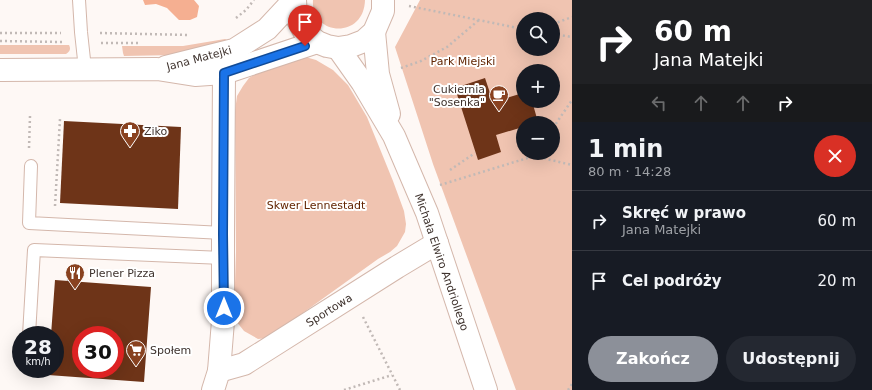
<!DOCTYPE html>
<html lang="pl">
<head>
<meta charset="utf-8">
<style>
  :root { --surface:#171b24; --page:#242831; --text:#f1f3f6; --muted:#9ea1a6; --line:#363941; --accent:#8c9099 }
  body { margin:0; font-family:"DejaVu Sans",sans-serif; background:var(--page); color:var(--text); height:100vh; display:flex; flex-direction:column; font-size:15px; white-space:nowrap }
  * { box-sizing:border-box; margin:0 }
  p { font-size:13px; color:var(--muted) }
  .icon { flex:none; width:22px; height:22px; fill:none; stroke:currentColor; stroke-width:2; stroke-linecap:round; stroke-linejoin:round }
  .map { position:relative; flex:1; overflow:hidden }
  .sheet { display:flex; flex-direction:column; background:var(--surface); width:300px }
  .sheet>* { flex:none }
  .hud { background:#202124; color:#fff; overflow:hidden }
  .controls { position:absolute; left:516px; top:12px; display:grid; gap:8px }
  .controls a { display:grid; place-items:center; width:44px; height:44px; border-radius:50%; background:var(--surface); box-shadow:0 4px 16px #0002; font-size:20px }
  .speed { position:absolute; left:12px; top:326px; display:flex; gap:8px; font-size:20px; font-weight:700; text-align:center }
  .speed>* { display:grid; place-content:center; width:52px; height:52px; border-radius:50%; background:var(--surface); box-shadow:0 4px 16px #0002; line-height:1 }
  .speed small { font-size:10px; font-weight:400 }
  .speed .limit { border:6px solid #d22; background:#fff; color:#111 }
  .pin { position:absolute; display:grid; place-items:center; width:34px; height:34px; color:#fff; margin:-41px -17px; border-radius:50% 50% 50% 0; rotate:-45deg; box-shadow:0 0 4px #0007 }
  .pin .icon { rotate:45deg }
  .me { position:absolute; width:44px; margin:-22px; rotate:0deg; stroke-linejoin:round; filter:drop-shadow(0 0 3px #0008) }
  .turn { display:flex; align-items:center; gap:14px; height:84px; padding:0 16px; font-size:18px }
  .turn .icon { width:52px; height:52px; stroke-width:2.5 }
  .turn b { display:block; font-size:28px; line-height:34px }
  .lanes { display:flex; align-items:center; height:38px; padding:0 16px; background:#0003; justify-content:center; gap:20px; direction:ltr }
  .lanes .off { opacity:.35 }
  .round { display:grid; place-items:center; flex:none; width:42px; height:42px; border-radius:21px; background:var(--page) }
  .summary { display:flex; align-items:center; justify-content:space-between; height:68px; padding:0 16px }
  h1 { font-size:24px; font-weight:600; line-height:30px }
  .button { display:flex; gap:8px; margin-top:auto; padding:8px 16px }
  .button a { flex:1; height:46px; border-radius:24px; background:var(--accent); color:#fff; font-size:16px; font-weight:600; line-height:46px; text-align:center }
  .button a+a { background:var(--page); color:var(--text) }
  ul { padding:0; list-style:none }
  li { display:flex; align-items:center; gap:12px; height:60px; padding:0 16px; border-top:1px solid var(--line) }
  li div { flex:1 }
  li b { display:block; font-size:15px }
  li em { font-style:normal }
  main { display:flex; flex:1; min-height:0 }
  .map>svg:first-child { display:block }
</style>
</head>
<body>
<main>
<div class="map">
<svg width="572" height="390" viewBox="0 0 572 390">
  <rect width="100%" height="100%" fill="#fef8f5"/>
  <g fill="#f0c4b1" fill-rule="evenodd">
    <path d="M313,0H365C364,40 310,36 313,0Z"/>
    <path d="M420,0H572V390H516L433,164L395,47ZM523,19H553V49H523ZM523,71H553V101H523ZM523,123H553V153H523Z"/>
    <path d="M225,39L231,42L175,55L124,56L123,53L122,46H183Z"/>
    <path d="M0,45H69C71,49 70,51 66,54H0Z"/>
    <path d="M302,56L316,60L333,70L348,85L367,117L393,181L404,211L406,224L405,232L397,246L390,252L378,259L268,338L258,339L244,331L236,321L234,314L236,252L235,111L237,96L243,86L249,78L259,72Z"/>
  </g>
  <path fill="#f5af91" d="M143,0H194L199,6L197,17L190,20H179L167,8L156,4L145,5Z"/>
  <g fill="#6e3418" fill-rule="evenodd">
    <path d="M485,78L493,102L523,93V101H532L538,122L535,123H523V127L496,135L501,152L478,160L455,88Z"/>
    <path d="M64,121L181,127L178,209L60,203Z"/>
    <path d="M55,280L151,287L144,382L48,375V369H55V335H51ZM81,335H115V369H81Z"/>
  </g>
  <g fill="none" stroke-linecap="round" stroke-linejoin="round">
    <g stroke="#d4b7ab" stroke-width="14">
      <g id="lane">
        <path d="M79,0L81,32L85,69"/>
        <path d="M31,166L29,223L223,233"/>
        <path d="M29,335L34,250L223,258"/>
      </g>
    </g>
    <g stroke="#d4b7ab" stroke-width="24">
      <g id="street">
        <path d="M219,371L244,364L397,267L437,243"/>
        <path d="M213,390L219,371L223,321V233L224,73"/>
      </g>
    </g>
    <g stroke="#d4b7ab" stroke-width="24">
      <g id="secondary">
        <path d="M295,0L296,16L304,31L317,42L327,46L338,48L351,46L364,41L374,32L383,11V0"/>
        <path d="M374,32L378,74L389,114"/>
        <path d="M338,48L362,82L394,136L427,213L486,390"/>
        <path d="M166,67L234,50L267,29L294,0"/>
        <path d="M0,70L157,69L195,75L224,73L317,42"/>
      </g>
    </g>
    <g stroke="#c1b9b6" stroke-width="2.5" stroke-dasharray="2 3" stroke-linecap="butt">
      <path d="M409,6L523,29"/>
      <path d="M236,18L246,10L254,0"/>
      <path d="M553,24L572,17"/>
      <path d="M0,33H61"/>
      <path d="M100,33L189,35"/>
      <path d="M553,34L572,37"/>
      <path d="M0,41L62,42"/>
      <path d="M101,43H138"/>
      <path d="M401,68L421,61L447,47L479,20"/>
      <path d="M553,128L572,100"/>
      <path d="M29,148L30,116"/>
      <path d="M534,156L572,165"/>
      <path d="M450,170L475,153"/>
      <path d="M440,185L534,156L536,153"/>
      <path d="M55,206L60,119"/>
      <path d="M68,281L69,272"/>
      <path d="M363,317L400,390"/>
      <path d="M344,390L392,375"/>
      <path d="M568,390L572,384"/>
    </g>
    <use href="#lane" stroke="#fff" stroke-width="12"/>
    <use href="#street" stroke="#fff" stroke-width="22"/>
    <use href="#secondary" stroke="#fff" stroke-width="22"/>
  </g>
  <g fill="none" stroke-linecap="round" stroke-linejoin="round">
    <g stroke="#114b97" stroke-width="10">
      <path id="route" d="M224,308L223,234L224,73L305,46"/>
    </g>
    <use href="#route" stroke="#1a73e8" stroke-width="7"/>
  </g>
  <defs>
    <g id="cafe-pin" transform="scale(1)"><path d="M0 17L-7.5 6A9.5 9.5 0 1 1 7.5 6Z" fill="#894220" stroke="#fff"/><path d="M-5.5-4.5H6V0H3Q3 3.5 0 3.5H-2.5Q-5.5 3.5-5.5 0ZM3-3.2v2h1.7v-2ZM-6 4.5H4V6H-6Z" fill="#fff"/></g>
    <g id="pharmacy-pin" transform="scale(1)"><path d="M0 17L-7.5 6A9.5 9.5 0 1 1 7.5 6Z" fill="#894220" stroke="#fff"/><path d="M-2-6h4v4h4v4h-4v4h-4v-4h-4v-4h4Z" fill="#fff"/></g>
    <g id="restaurant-pin" transform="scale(1)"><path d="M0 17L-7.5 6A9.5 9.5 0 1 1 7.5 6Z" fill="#894220" stroke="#fff"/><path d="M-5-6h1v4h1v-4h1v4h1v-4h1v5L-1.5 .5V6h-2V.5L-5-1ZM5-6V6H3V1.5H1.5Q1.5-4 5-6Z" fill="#fff"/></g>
    <g id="supermarket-pin" transform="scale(1)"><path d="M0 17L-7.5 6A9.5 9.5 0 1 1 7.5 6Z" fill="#894220" stroke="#fff"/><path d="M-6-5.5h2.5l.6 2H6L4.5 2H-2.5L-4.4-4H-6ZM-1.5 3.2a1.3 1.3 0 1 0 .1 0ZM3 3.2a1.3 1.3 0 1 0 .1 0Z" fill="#fff"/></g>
  </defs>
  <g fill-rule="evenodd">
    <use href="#cafe-pin" x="499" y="95"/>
    <use href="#pharmacy-pin" x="130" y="131"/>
    <use href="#restaurant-pin" x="75" y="273"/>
    <use href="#supermarket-pin" x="136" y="350"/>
  </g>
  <g text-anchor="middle" stroke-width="4" stroke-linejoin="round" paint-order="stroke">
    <g font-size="11" fill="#3f332e" stroke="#fff">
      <text transform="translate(199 58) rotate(-15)" y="4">Jana Matejki</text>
      <text transform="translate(442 262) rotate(71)" y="4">Michała Elwiro Andriollego</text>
      <text transform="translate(329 310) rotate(-32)" y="4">Sportowa</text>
    </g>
    <g font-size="11" fill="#622503" stroke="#fff">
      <text x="463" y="65">Park Miejski</text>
      <text x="316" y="209">Skwer Lennestadt</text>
    </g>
    <g font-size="11" fill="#3f332e" stroke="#fff" text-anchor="start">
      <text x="485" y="93" text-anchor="end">Cukiernia<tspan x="485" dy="13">"Sosenka"</tspan></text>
      <text x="144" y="135">Ziko</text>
      <text x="89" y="277">Plener Pizza</text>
      <text x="150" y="354">Społem</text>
    </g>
  </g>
</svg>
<div class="controls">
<a><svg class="icon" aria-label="search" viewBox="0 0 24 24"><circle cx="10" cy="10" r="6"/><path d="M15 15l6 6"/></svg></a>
<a>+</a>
<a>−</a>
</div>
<div class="speed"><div>28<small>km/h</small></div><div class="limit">30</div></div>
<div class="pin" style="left:305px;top:46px;background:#d93025"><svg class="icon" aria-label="arrive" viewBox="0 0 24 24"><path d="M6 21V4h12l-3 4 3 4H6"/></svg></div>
<svg class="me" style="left:224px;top:308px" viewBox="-20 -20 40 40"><circle r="17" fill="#1a73e8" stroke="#fff" stroke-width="3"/><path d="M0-11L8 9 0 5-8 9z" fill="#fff"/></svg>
</div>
<section class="sheet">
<div class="hud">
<div class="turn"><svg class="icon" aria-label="right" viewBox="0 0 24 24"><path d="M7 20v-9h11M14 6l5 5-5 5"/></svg><div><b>60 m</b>Jana Matejki</div></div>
<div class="lanes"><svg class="icon off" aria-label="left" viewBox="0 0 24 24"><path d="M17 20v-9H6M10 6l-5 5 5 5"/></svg><svg class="icon off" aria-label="ahead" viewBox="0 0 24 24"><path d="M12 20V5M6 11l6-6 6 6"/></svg><svg class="icon off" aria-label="ahead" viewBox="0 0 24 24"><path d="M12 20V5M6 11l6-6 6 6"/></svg><svg class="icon" aria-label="right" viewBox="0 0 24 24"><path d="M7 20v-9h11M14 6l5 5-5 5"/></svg></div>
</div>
<div class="summary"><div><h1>1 min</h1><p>80 m · 14:28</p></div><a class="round" style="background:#d93025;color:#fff"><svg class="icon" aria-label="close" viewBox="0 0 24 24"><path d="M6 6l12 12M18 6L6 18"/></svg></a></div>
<ul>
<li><svg class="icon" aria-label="right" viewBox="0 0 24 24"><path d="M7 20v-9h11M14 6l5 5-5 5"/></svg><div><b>Skręć w prawo</b><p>Jana Matejki</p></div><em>60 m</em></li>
<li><svg class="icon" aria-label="arrive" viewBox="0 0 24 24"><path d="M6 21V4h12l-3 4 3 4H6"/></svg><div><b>Cel podróży</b></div><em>20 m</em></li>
</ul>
<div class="button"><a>Zakończ</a><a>Udostępnij</a></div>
</section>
</main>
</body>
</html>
